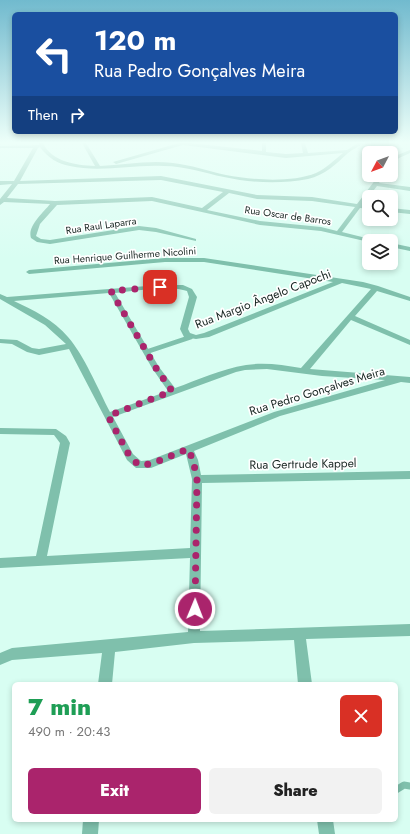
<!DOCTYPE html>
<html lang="en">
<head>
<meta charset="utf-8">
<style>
  :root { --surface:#fff; --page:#f2f2f2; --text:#222; --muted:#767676; --accent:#aa246c }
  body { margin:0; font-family:Jost,sans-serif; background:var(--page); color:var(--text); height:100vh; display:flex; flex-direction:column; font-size:15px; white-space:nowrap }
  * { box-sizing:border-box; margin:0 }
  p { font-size:13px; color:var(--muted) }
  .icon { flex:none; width:22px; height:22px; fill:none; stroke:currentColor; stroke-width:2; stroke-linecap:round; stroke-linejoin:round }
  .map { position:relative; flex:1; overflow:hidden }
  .sheet { position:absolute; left:12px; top:682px; width:386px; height:140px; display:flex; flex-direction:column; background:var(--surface); border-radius:6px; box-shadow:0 2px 6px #0003 }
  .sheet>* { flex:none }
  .banner { position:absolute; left:12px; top:12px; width:386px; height:122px; border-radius:6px; box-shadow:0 2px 6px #0003; background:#1a4fa0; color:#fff; overflow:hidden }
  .needle { width:26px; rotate:229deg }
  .controls { position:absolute; left:362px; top:146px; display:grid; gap:8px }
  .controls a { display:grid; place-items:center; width:36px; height:36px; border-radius:6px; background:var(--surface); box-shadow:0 2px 6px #0003; font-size:20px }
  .pin { position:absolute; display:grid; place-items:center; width:34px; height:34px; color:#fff; margin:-17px; border-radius:8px; box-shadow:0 2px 6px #0006 }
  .me { position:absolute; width:44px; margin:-22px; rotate:1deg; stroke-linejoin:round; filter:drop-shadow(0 0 3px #0008) }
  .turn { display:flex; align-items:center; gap:14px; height:84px; padding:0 16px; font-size:18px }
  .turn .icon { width:52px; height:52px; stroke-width:2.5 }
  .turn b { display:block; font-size:28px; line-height:34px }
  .then { display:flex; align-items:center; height:38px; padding:0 16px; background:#0003; gap:8px; font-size:15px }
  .round { display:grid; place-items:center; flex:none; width:42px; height:42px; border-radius:6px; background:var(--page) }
  .summary { display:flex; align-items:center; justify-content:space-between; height:68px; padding:0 16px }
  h1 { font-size:24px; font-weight:800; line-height:30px; color:#1e9e55 }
  .button { display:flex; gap:8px; margin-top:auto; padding:8px 16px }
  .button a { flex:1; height:46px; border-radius:6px; background:var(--accent); color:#fff; font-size:16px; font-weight:800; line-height:46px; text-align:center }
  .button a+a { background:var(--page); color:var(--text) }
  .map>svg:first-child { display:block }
</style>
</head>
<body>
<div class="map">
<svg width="410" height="834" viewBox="0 0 410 834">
  <rect width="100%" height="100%" fill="#d8fef2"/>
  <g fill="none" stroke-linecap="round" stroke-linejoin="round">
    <path stroke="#7fc0ac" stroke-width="4.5" d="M146,352L191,337"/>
    <path stroke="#7fc0ac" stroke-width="7" d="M396,790L404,785L410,786"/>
    <g fill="#7fc0ac" fill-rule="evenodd">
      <path d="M39,143H43C52,162 75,165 95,166L82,143H86L100,166C124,165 148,160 173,163C191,165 208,171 226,175C252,180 291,183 316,173C327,168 334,160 343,153L286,158L183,145L116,164L113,162L179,143H190L262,151V143H266V152L286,154L303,153L301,143H305L308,153L347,150L358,143H363C359,147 353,149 348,153C336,164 325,175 308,179C281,184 251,183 224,177C204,173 185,166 164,166C133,164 101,173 70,166C58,164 48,158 40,147L38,148L20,181L161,176L257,195L312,197L357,204L379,175H385L379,183L410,187V191L377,186L363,204L369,205V209L360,208L342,232L378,241L369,242L321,231L260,225L152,201L57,205L40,224L36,236L41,239L50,240L139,226L156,228L196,239V241L156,232L139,230L50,244L37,242L31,238C27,226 43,213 50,204L4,202L0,205V199L12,184L0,185V181H14L33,148H0V146L39,145ZM161,180L223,192L202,208L152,197L55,201L7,198L18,184ZM229,193L257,199L312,201L355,207L337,231L321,227L260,221L207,210Z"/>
      <path d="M410,150V153L399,158L391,165V160L395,156Z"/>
      <path d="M391,208L410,210V214L391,212Z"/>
      <path d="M391,243L410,247V251L391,247Z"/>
      <path d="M165,258H204L363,282L378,286L410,297V301L377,291L355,316L410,340V345L351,320L310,369L410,377V383L401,382L280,416L194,451L198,460L201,475L410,471V479L202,483L200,631L410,624V636L306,639L312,684H298L294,640L194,643L115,652L112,684H98L102,653L12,660L0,665V653L12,648L188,632L190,558L0,568V558L36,556L60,443L54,435L0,434V428L56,429L66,436L70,443L47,556L190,548L192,479L186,454L151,468H136L127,460L69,349L39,355L27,352L12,344L0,343V339L17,340L32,348L39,349L66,344L45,325L0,299V294L7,297L160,285H183L192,289L197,297L188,329L190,333L196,335L204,333L333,282L204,262H165L29,274L26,272L29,270ZM342,283L371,289L301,368C283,365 264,362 246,365C221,369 198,380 175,388L159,367L115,293C133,291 172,285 187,291L189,297L180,329L184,337L196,339L209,337ZM109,293L152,368L168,391L110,412C98,389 84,355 68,337C54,320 33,310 14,301ZM267,369L322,376L385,380L274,412L150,460L141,461L133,454L113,417L236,372L245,370Z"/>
      <path d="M83,820H99L98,834H82Z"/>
      <path d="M317,820H333L335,834H319Z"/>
    </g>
  </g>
  <linearGradient id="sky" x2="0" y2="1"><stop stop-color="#71bace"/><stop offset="0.55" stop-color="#edfff9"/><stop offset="1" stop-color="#edfff9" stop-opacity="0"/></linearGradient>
  <rect width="410" height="259" fill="url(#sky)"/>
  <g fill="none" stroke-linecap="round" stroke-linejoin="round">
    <path stroke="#aa246c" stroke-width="7" stroke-dasharray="0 12.6" d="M160,287L111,291L156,368L172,391L108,416L130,457L139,465L151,464L188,449L193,460L197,479L195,609"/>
  </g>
  <g text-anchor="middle" stroke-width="3.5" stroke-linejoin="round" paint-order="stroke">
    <g font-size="10" fill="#162420" stroke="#fff">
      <text transform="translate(288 215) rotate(8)" y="4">Rua Oscar de Barros</text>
      <text transform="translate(101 225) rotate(-8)" y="4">Rua Raul Laparra</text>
      <text transform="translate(125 255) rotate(-4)" y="4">Rua Henrique Guilherme Nicolini</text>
    </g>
    <g font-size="12" fill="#162420" stroke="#fff">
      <text transform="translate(263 299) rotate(-21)" y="4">Rua Margio Ângelo Capochi</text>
      <text transform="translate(317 391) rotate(-17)" y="4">Rua Pedro Gonçalves Meira</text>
      <text transform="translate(303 464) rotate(-1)" y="4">Rua Gertrude Kappel</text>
    </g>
  </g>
</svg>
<div class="controls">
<a><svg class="needle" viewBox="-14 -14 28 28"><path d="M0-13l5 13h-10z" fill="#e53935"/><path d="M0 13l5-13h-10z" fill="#767676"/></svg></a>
<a><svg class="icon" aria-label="search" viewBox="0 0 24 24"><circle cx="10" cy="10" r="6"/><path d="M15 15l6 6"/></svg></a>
<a><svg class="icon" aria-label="layers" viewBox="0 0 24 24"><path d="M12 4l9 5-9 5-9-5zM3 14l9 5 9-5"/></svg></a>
</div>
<div class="pin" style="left:160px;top:287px;background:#d93025"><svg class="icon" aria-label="arrive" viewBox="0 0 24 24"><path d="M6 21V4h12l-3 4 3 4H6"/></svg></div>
<svg class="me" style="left:195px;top:609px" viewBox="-20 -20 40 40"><circle r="17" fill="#aa246c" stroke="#fff" stroke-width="3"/><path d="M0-11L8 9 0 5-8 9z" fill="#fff"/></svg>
<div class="banner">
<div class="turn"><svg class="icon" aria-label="left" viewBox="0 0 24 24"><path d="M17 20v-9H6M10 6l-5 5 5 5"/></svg><div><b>120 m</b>Rua Pedro Gonçalves Meira</div></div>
<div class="then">Then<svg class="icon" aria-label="right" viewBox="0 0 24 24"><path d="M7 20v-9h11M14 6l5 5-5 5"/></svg></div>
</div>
<section class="sheet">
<div class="summary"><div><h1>7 min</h1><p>490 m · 20:43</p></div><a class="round" style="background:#d93025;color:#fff"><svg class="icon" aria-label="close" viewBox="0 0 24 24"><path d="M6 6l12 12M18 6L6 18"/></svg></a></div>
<div class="button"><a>Exit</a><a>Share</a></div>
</section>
</div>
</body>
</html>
